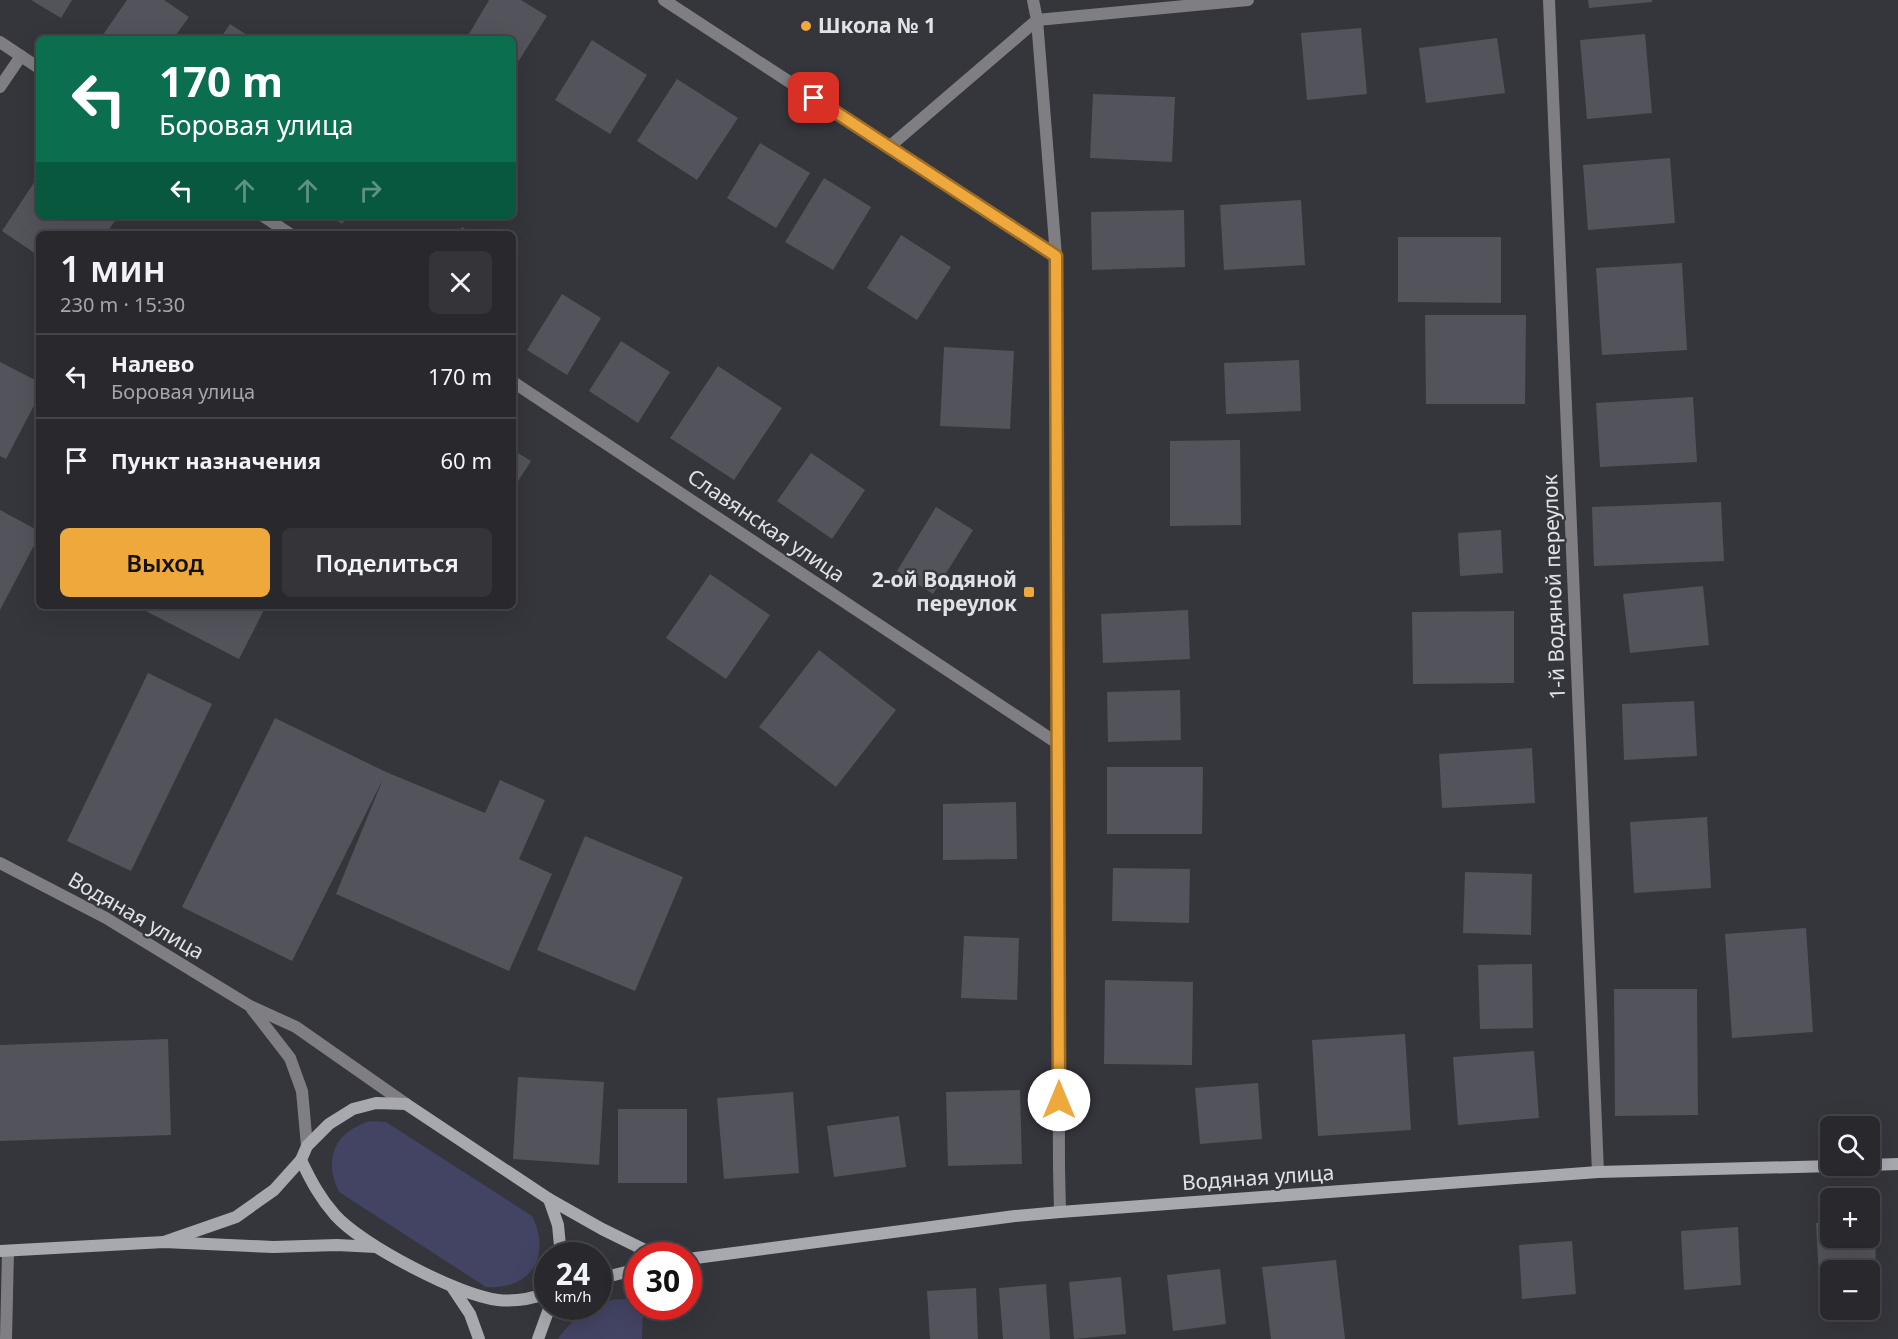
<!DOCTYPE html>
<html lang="ru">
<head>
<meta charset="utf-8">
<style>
  :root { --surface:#28282d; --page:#343439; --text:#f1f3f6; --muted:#a5a6aa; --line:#444449; --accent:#eea83c }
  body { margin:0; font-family:"Noto Sans",sans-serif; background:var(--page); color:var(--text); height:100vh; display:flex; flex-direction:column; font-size:22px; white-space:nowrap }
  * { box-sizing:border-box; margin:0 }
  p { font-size:20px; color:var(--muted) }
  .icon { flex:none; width:33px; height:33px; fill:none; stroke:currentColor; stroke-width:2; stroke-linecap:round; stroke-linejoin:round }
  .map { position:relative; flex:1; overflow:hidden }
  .panel { position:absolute; left:36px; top:231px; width:480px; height:378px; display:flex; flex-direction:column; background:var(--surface); border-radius:9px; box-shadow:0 6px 24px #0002,0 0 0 2px var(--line) }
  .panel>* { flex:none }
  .guide { position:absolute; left:36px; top:36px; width:480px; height:183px; border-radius:9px; box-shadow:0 6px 24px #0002,0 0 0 2px var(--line); background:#0b6e4f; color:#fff; overflow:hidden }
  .controls { position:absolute; left:1820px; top:1116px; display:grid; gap:12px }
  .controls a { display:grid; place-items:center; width:60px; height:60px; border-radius:9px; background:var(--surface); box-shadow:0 6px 24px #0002,0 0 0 2px var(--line); font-size:30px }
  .speed { position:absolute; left:534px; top:1242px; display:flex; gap:12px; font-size:30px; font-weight:700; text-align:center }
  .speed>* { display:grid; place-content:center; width:78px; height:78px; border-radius:50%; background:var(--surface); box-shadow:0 6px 24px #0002,0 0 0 2px var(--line); line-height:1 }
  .speed small { font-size:15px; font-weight:400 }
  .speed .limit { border:9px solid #d22; background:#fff; color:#111 }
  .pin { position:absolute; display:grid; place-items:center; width:51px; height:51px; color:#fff; margin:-26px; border-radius:12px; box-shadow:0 3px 9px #0006 }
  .me { position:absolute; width:66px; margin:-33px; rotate:0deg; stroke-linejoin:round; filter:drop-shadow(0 0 4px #0008) }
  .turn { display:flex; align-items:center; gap:21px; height:126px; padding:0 24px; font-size:27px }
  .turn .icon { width:78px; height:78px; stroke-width:2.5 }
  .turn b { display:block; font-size:42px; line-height:51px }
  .lanes { display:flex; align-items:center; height:57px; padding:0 24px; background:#0003; justify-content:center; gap:30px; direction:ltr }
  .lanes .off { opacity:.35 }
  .round { display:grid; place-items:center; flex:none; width:63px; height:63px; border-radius:9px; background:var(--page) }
  .summary { display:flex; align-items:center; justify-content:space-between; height:102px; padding:0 24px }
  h1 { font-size:36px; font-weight:600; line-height:45px }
  .cta { display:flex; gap:12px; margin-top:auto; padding:12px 24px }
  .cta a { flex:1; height:69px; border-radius:9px; background:var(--accent); color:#111; font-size:24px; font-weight:600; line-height:69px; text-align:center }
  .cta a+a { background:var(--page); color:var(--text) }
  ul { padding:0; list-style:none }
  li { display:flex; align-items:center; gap:18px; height:84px; padding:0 24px; border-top:2px solid var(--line) }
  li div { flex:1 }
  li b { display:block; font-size:22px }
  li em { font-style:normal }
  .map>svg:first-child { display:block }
</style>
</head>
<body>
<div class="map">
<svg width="1898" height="1339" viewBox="0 0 1898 1339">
  <rect width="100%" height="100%" fill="#35353c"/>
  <g fill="#434363">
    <path d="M370,1121L386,1122L532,1216C552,1256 531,1290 486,1287L339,1192C323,1159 334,1132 370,1121Z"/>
    <path d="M637,1299L638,1306L643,1307L642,1339H558C569,1322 589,1307 608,1301C617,1298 628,1300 637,1299Z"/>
  </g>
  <g fill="#53535b">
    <path d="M31,0H72L61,18Z"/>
    <path d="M127,0H164L189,17L173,39H100Z"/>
    <path d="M489,0H521L547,16L513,70V39H466Z"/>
    <path d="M1588,0H1652V2L1589,8Z"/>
    <path d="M230,24L253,39H220Z"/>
    <path d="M1361,28L1367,94L1307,100L1301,33Z"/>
    <path d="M1645,34L1652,113L1587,119L1580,40Z"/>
    <path d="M1497,38L1505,93L1426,103L1419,48Z"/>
    <path d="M592,40L647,75L610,134L555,100Z"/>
    <path d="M677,79L738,118L697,180L637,141Z"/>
    <path d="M1093,94L1175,97L1172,162L1090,158Z"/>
    <path d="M760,143L810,173L776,228L727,198Z"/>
    <path d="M1670,158L1675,223L1588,230L1583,165Z"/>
    <path d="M39,175V216H118L106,234H39V256L2,231Z"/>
    <path d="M824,178L871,207L833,270L785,242Z"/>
    <path d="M1301,200L1305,265L1224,270L1220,205Z"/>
    <path d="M1184,210L1185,267L1092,270L1091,212Z"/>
    <path d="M331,216H348L342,224Z"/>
    <path d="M462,227L472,234H457Z"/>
    <path d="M901,235L951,267L917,320L867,288Z"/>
    <path d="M1398,237H1501V303L1398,302Z"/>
    <path d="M1682,263L1687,350L1602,355L1596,268Z"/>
    <path d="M562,294L601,318L567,375L527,350Z"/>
    <path d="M1425,315H1526L1525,404H1426Z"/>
    <path d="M621,341L670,372L638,423L589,391Z"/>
    <path d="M944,347L1014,351L1010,429L940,426Z"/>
    <path d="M1299,360L1301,411L1226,414L1224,363Z"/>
    <path d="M0,362L39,382V396L6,459L0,456Z"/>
    <path d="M718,366L782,408L734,480L670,438Z"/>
    <path d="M1693,397L1697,462L1600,467L1596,403Z"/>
    <path d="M1240,440L1241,525L1170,526V441Z"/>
    <path d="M513,450L531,461L513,489Z"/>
    <path d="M811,453L865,490L832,539L777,501Z"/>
    <path d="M1721,502L1724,561L1594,566L1592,507Z"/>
    <path d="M936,507L973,530L933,594L897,571Z"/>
    <path d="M0,510L39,531V536L0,610Z"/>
    <path d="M1501,530L1503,573L1460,576L1458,533Z"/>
    <path d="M710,574L770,615L726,679L666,638Z"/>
    <path d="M1703,586L1709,645L1630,653L1623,594Z"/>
    <path d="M136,606H266L239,659Z"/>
    <path d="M1188,610L1190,659L1103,663L1101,614Z"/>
    <path d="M1514,611V683L1413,684L1412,612Z"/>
    <path d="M819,650L896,710L836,787L759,727Z"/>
    <path d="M148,673L212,704L131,871L67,841Z"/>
    <path d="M1180,690L1181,740L1108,742L1107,692Z"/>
    <path d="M1694,701L1697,756L1624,760L1622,704Z"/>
    <path d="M275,718L386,772L485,813L500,780L545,800L519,859L552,874L509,971L336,894L383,779L292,961L182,907Z"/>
    <path d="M1532,748L1535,803L1442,808L1439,754Z"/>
    <path d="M1107,767H1203L1202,834H1107Z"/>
    <path d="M1016,802L1017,859L943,860V804Z"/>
    <path d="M1707,817L1711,888L1634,893L1630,822Z"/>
    <path d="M585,836L683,877L635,991L537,950Z"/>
    <path d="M1113,868L1190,869L1189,923L1112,921Z"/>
    <path d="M1465,872L1532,874L1531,935L1463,933Z"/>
    <path d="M1806,928L1813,1032L1732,1038L1725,934Z"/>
    <path d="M964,936L1019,938L1017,1000L961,998Z"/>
    <path d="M1532,964L1533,1028L1480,1029L1478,965Z"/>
    <path d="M1105,980L1193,982L1192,1065L1104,1064Z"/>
    <path d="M1614,989H1697L1698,1115L1615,1116Z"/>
    <path d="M1405,1034L1411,1130L1318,1136L1312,1040Z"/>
    <path d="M168,1039L171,1135L0,1141V1045Z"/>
    <path d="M1534,1051L1539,1118L1458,1125L1453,1057Z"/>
    <path d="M518,1077L604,1082L599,1165L513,1159Z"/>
    <path d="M1258,1083L1262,1139L1200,1144L1195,1088Z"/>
    <path d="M1020,1090L1022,1164L948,1166L946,1092Z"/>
    <path d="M793,1092L799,1173L724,1179L717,1098Z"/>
    <rect x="618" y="1109" width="69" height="74"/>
    <path d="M899,1116L906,1167L834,1177L827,1126Z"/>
    <path d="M1875,1218L1876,1275H1869V1270H1830V1278L1819,1279L1816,1223L1830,1222V1238H1869V1219Z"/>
    <path d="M1738,1227L1741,1285L1684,1290L1681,1231Z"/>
    <path d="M1572,1241L1576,1294L1522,1299L1519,1245Z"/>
    <path d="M1336,1260L1345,1339H1271L1262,1267Z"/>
    <path d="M1220,1269L1226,1324L1173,1331L1167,1275Z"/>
    <path d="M1121,1277L1126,1334L1074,1339L1069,1282Z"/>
    <path d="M1046,1284L1050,1339H1003L999,1288Z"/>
    <path d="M976,1288L978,1339H930L927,1291Z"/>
  </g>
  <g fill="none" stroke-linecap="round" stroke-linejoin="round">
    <g stroke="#7f7f83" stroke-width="12">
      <path d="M0,87L21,56"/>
      <path d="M889,147L1037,20L1033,0"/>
      <path d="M6,1339L8,1251"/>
    </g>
    <g stroke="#7f7f83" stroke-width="12">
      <path d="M664,0L1056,256"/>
      <path d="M1549,0L1598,1172"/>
      <path d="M0,42L39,68"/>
      <path d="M263,216L290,234"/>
      <path d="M513,382L1057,743"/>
      <path d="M0,863L106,918L250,1006L296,1027L406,1104"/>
      <path d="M252,1009L290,1058L302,1091L307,1146"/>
      <path d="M1060,1212L1059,1168L1056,256L1037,20L1248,0"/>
    </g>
    <g stroke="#a8a9af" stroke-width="12">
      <path d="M301,1160C311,1181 320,1198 335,1215C362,1245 458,1295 498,1300C516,1302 531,1299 548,1293"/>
      <path d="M1869,1165L1898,1164"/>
      <path d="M549,1199L558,1225L561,1256"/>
      <path d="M164,1242L236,1217L274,1190L301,1160L307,1146L329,1124L353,1109L376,1103L406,1104L549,1199L602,1229L657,1256"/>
      <path d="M0,1251L164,1242L273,1247L337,1245L376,1247"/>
      <path d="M688,1259L1015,1216L1060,1212L1598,1172L1833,1166"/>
      <path d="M598,1279L638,1269"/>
      <path d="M452,1287L470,1314L479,1339"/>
      <path d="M538,1339L550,1306"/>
    </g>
  </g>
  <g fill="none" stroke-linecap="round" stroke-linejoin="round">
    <g stroke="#9b6d27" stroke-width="15">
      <path id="route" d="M814,98L1056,256L1059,1100"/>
    </g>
    <use href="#route" stroke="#eea83c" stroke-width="10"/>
  </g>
  <g fill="#eea83c" stroke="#35353c" stroke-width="2">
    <circle cx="806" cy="26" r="6"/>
    <rect x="1023" y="586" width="12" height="12" rx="3"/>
  </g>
  <g text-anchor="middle" stroke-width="4.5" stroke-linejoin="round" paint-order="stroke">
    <g font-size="21" font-weight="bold" fill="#e1e2e6" stroke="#35353c" text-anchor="start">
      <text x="818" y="33">Школа № 1</text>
      <text x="1017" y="587" text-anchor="end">2-ой Водяной<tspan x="1017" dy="24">переулок</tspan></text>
    </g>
    <g font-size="21" fill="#e1e2e6" stroke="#35353c">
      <text transform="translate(766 526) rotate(34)" y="7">Славянская улица</text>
      <text transform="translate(1554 587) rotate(-92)" y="7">1-й Водяной переулок</text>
      <text transform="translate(136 916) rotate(30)" y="7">Водяная улица</text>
      <text transform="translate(1258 1178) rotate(-4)" y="7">Водяная улица</text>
    </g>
  </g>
</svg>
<div class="controls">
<a><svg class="icon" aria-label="search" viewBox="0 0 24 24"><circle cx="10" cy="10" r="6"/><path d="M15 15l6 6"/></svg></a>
<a>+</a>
<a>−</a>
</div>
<div class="speed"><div>24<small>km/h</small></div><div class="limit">30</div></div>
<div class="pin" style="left:814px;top:98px;background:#d93025"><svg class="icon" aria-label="arrive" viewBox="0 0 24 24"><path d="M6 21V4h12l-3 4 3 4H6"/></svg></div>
<svg class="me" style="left:1059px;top:1100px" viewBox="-20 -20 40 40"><circle r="19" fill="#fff"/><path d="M0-13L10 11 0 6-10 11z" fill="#eea83c"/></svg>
<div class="guide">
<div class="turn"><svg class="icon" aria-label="left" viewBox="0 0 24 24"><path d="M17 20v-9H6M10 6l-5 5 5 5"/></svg><div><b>170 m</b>Боровая улица</div></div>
<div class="lanes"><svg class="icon" aria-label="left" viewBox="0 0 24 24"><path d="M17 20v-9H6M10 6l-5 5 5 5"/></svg><svg class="icon off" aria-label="ahead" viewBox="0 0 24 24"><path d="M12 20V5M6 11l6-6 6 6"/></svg><svg class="icon off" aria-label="ahead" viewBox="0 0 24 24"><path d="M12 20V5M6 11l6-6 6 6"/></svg><svg class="icon off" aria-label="right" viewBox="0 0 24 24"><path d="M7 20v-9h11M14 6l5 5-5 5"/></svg></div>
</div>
<section class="panel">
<div class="summary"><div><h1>1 мин</h1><p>230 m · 15:30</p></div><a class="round"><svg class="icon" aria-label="close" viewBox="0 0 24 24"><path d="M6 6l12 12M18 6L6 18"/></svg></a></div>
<ul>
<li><svg class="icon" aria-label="left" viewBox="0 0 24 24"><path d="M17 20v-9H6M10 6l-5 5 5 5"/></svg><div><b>Налево</b><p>Боровая улица</p></div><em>170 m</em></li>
<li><svg class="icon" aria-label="arrive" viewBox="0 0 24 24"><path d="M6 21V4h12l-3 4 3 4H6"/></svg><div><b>Пункт назначения</b></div><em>60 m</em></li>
</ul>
<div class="cta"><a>Выход</a><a>Поделиться</a></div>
</section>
</div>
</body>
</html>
